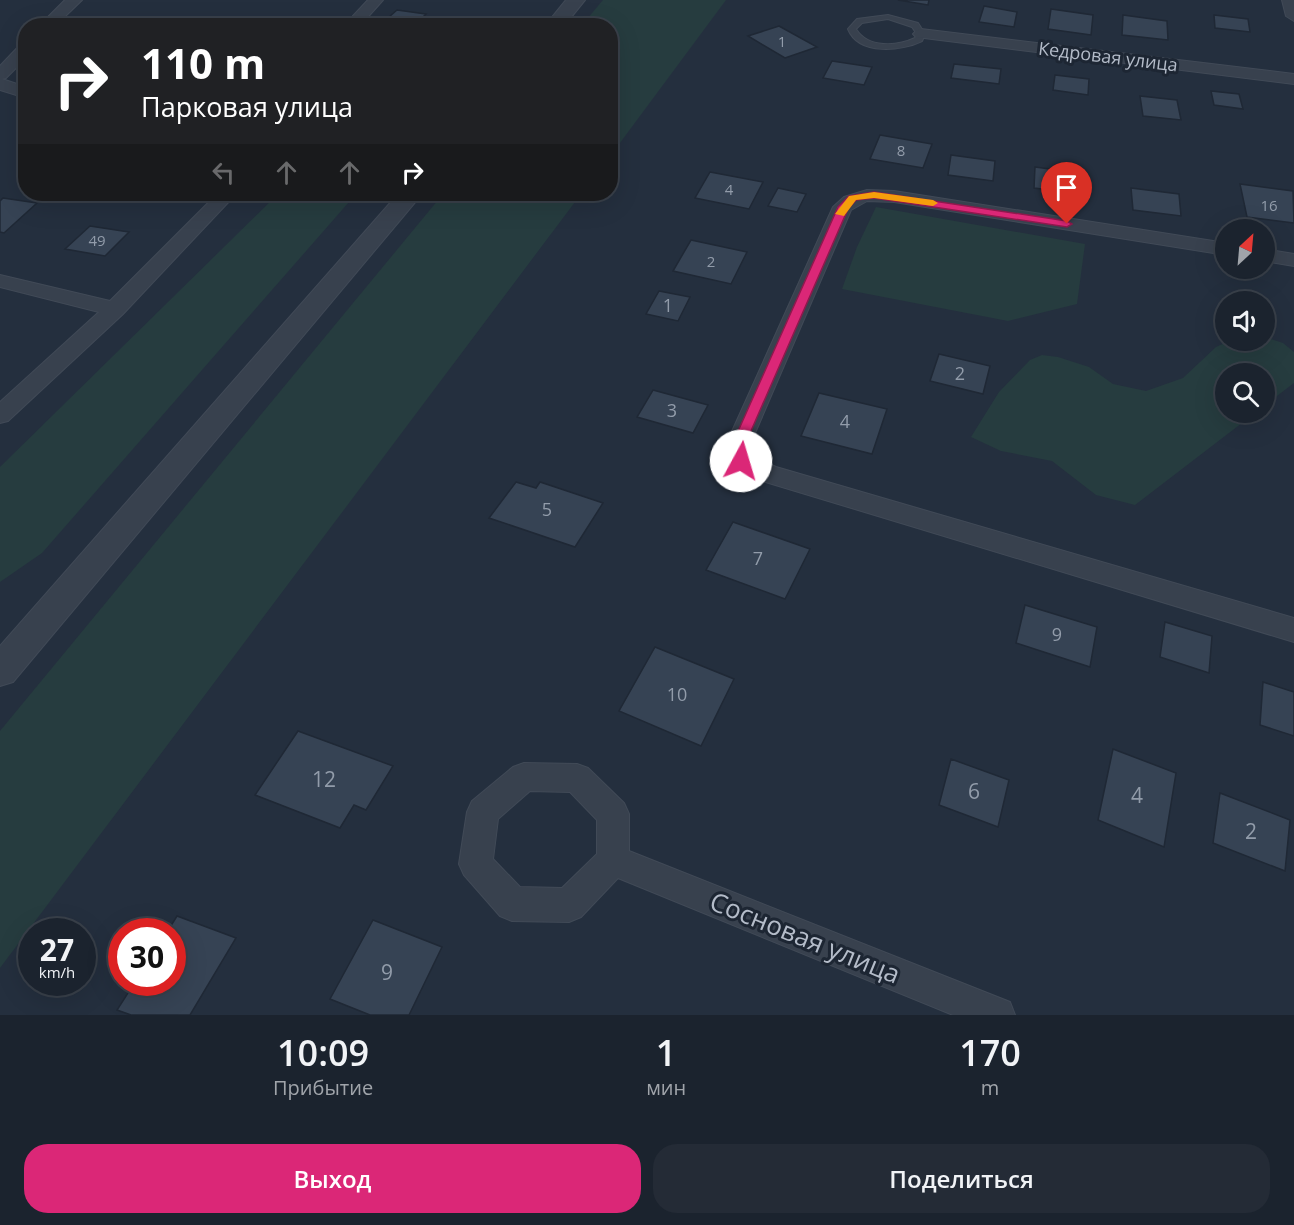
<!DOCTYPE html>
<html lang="ru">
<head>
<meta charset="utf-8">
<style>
  :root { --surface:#1b232e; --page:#242b36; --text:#f1f3f6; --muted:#a0a4aa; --line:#39404a; --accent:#db2777 }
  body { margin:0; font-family:"Open Sans",sans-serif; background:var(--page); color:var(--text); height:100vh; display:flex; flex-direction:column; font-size:22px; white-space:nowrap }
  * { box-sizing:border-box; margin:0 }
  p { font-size:20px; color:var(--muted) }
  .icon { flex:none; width:33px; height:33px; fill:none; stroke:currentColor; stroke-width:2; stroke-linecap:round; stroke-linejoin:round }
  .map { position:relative; height:1015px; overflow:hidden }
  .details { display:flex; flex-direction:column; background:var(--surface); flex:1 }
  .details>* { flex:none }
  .guide { position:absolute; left:18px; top:18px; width:600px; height:183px; border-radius:24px; box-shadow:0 6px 24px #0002,0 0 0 2px var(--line); background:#202124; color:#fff; overflow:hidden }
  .needle { width:39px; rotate:26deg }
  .tools { position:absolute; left:1215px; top:219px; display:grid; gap:12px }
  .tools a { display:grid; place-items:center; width:60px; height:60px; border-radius:50%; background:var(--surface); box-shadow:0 6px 24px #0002,0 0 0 2px var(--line); font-size:30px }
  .speed { position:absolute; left:18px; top:918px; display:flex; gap:12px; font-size:30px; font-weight:700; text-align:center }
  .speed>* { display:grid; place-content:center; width:78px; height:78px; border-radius:50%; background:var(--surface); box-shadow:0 6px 24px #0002,0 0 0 2px var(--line); line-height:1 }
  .speed small { font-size:15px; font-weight:400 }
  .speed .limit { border:9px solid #d22; background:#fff; color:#111 }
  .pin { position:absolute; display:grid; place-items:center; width:51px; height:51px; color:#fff; margin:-62px -26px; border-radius:50% 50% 50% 0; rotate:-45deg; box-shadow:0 0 6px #0007 }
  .pin .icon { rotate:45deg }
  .me { position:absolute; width:66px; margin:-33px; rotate:6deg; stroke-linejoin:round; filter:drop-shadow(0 0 4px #0008) }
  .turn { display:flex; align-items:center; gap:21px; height:126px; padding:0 24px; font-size:27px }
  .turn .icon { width:78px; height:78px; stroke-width:2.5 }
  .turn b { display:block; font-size:42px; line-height:51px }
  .lanes { display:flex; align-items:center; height:57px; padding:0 24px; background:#0003; justify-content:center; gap:30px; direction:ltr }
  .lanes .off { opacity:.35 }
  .eta { display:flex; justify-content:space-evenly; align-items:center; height:102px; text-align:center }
  .eta b { font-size:36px; font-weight:600; line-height:42px }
  .action { display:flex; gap:12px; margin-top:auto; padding:12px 24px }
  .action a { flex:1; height:69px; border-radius:24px; background:var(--accent); color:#fff; font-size:24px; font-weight:600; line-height:69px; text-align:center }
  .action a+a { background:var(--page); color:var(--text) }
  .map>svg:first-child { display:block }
</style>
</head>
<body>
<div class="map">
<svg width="1294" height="1015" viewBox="0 0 1294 1015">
  <rect width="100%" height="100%" fill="#242f3e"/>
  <g fill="#263c3f">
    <path d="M603,0H726L611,155L610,26L582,25Z"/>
    <path d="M278,194H356L42,553L0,582V467Z"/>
    <path d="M443,194H581L0,968V731Z"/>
    <path d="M876,207L1085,244L1077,304L1008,321L842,289L857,247Z"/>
    <path d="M1265,337L1283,343L1294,352V383L1265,405L1264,374H1226V412L1255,413L1135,505L1096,495L1052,461L1001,451L971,437L999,392L1030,360L1042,355L1058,357L1089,367L1113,384L1146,391L1183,378L1216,347L1229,341L1264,340Z"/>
  </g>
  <g fill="#364354" stroke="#1f2835" stroke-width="1.5">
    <path d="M898,0H929L928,5Z"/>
    <path d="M984,6L1017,12L1014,27L979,22Z"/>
    <path d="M1051,9L1093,15L1091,35L1048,29Z"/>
    <path d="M397,10L426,14L414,26L381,24Z"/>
    <path d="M1123,15L1167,21L1168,40L1122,35Z"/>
    <path d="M1214,15L1248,19L1250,32L1215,28Z"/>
    <path d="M779,26L817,47L785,58L748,36Z"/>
    <path d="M832,61L872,67L864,85L823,78Z"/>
    <path d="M954,64L1001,69L999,84L951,78Z"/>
    <path d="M1055,75L1089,79L1088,95L1053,90Z"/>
    <path d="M1211,91L1239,94L1243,109L1214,105Z"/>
    <path d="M1140,96L1177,100L1181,120L1143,116Z"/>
    <path d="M880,135L932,144L923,168L870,159Z"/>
    <path d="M951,155L995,161L993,181L948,175Z"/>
    <path d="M1035,167L1080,173L1081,194L1034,188Z"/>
    <path d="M710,172L763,182L749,209L695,198Z"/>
    <path d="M1240,184L1293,191L1294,223L1247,217Z"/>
    <path d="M778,188L806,194L797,212L768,206Z"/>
    <path d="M1131,188L1179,194L1181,216L1133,210Z"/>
    <path d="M3,198L37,203L4,233L0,232V201Z"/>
    <path d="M90,226L129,232L105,256L65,249Z"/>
    <path d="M691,240L747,252L731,284L673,271Z"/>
    <path d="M659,291L690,297L678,321L646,314Z"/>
    <path d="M939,354L990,366L983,394L930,381Z"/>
    <path d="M653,390L708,405L693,433L637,417Z"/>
    <path d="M819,393L887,409L872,454L801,436Z"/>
    <path d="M516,482L536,488L540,482L603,503L575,547L489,518Z"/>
    <path d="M733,522L810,549L785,599L706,570Z"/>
    <path d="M1025,605L1097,627L1090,667L1016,643Z"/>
    <path d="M1165,622L1212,636L1209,673L1160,657Z"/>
    <path d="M655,647L734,679L701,746L619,711Z"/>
    <path d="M1263,682L1294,692V736L1260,725Z"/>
    <path d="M298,731L393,766L366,810L354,805L340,828L255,795Z"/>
    <path d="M1113,749L1176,773L1164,847L1098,820Z"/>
    <path d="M951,759L1009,780L998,827L939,805Z"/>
    <path d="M1220,793L1290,820L1285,871L1213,843Z"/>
    <path d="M177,916L236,938L190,1015H131L117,1010L135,982H172V932H167Z"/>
    <path d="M373,920L442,947L409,1015H370L330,999Z"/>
  </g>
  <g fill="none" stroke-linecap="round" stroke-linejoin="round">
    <g stroke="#414a57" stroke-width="2">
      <path id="service" d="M888,15L918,23L925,34L922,41C902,51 859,56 848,29L857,19ZM888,19L912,27L917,34L915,38C898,46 868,49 856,29L862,23Z"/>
    </g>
    <g stroke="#414a57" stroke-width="2">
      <g id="minor">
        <path d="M65,0H82L55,26H39Z"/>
        <path d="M368,0H383L366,19H356L353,16Z"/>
        <path d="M1282,0H1294V21L1286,16Z"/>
        <path d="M921,29L1294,74V84L916,37L913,34L916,31Z"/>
        <path d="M26,43V58L6,78L2,79L26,87V98L0,90V66L20,45Z"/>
        <path d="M867,190L894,191L1226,243V255L894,202L867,201L851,210L749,447L752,456L776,467L1294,618V642L759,480L732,467L725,447L833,207L844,197Z"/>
        <path d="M217,194H236L123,314L8,421L0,423V402L99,312L0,287V275L110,301Z"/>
        <path d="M1264,249L1294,254V266L1264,261Z"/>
        <path d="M524,763L577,764L588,768L624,803L629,814V851L1010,1002L1015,1015H953L618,878L581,917L569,922L512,921L500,916L464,875L459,864L467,812L472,801L513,767ZM530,791L570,792L597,820V854L562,888L520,887L493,859L498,819Z"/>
      </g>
    </g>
    <g stroke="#414a57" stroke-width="2">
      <g id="tertiary">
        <path d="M566,0H585L564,26H545Z"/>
        <path d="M398,194H422L13,682L0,686V646Z"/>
      </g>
    </g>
    <use href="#service" fill="#38414e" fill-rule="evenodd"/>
    <use href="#minor" fill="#38414e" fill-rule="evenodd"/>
    <use href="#tertiary" fill="#38414e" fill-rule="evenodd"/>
  </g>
  <path fill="#db2777" stroke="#8e194d" stroke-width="1.5" d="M874,192L1067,221L1072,224L1067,227L874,198L856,200L848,209L744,447L747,461L745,464H736L731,447L838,207L849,196Z"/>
  <path fill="#f59e0b" d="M874,192L933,200L938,203L933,206L874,198L856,200L844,216L835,214L849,196Z"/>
  <g text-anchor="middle" stroke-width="6" stroke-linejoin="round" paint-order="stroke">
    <g font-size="15" fill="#929caa">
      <text x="782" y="47">1</text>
      <text x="901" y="156">8</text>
      <text x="729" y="195">4</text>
      <text x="1269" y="211">16</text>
      <text x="97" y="246">49</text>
      <text x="711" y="267">2</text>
    </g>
    <g font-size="18" fill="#b4bcc9" stroke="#1d2633">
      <text transform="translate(1108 57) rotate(7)" y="6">Кедровая улица</text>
    </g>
    <g font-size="18" fill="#929caa">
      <text x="668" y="312">1</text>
      <text x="960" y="380">2</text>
      <text x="672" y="417">3</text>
      <text x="845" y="428">4</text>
      <text x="547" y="516">5</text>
      <text x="758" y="565">7</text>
      <text x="1057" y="641">9</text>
      <text x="677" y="701">10</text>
    </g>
    <g font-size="21" fill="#929caa">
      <text x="324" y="787">12</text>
      <text x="974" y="799">6</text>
      <text x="1137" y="803">4</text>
      <text x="1251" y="839">2</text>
      <text x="387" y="980">9</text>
    </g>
    <g font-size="26" fill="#b4bcc9" stroke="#1d2633">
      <text transform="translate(805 938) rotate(22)" y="9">Сосновая улица</text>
    </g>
  </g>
</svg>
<div class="tools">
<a><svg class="needle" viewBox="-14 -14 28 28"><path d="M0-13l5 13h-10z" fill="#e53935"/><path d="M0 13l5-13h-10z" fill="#a0a4aa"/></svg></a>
<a><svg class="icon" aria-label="sound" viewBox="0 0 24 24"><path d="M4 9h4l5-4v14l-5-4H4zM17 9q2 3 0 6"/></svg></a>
<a><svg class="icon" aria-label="search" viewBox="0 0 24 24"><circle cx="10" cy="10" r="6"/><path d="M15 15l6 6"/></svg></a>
</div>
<div class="speed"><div>27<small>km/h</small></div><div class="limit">30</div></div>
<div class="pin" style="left:1067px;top:224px;background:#d93025"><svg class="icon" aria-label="arrive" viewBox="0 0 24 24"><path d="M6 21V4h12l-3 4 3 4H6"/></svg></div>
<svg class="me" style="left:741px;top:461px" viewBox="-20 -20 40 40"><circle r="19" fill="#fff"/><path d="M0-13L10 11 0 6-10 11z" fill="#db2777"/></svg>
<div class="guide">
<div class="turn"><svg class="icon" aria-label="right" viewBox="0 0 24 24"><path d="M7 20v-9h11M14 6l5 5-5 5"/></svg><div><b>110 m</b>Парковая улица</div></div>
<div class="lanes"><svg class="icon off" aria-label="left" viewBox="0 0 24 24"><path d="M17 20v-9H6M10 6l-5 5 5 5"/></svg><svg class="icon off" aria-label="ahead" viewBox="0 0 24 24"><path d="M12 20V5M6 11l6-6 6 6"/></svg><svg class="icon off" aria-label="ahead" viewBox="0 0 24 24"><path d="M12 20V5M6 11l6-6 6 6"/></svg><svg class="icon" aria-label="right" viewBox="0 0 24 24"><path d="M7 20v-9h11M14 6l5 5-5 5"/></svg></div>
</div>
</div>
<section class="details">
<div class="eta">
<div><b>10:09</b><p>Прибытие</p></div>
<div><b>1</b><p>мин</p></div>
<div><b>170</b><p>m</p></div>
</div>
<div class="action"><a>Выход</a><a>Поделиться</a></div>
</section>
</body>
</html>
